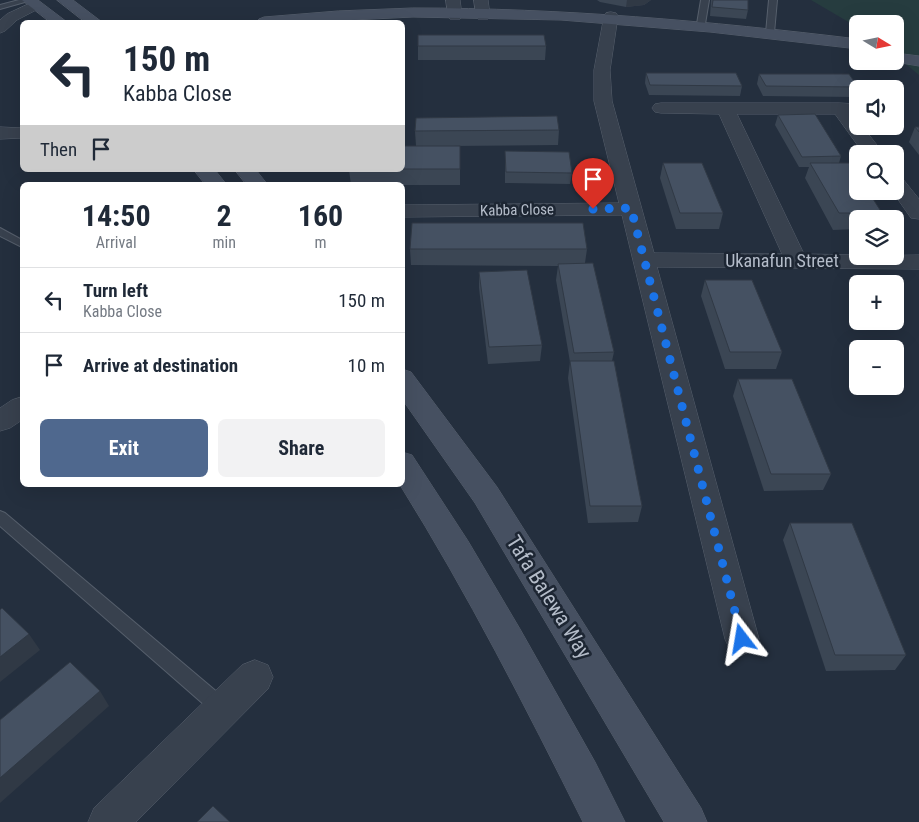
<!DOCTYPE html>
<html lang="en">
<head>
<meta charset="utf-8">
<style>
  :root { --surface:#fff; --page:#f2f2f3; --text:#1f2937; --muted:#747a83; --line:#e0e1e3; --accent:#4f688e }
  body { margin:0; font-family:"Roboto Condensed",sans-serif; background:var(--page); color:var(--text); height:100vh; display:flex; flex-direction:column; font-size:19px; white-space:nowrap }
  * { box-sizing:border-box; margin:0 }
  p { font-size:16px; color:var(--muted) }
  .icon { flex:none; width:28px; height:28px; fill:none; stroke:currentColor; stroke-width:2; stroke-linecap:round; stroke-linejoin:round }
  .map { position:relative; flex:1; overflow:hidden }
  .details { position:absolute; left:20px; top:182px; width:385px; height:305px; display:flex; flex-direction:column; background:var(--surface); border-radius:8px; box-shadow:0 5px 20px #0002 }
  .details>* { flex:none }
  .banner { position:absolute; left:20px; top:20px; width:385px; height:152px; border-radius:8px; box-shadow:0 5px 20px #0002; background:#fff; color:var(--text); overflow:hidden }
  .needle { width:32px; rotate:100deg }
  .tools { position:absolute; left:849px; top:15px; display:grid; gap:10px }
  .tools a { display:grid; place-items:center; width:55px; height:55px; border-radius:8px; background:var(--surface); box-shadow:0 5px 20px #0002; font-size:25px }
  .pin { position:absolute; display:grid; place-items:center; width:42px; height:42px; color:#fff; margin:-51px -21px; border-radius:50% 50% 50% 0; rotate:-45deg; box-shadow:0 0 5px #0007 }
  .pin .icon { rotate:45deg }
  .me { position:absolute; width:55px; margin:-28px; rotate:346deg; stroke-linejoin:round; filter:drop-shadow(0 0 4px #0008) }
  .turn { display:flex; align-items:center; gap:18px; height:105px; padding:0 20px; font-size:22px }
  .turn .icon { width:65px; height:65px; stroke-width:2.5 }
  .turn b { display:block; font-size:35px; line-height:42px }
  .then { display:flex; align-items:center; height:48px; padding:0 20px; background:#0003; gap:10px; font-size:19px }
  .eta { display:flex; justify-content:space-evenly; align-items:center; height:85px; text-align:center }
  .eta b { font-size:30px; font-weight:700; line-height:35px }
  .action { display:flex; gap:10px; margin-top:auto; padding:10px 20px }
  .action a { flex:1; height:58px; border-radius:8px; background:var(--accent); color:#fff; font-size:20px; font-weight:700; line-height:58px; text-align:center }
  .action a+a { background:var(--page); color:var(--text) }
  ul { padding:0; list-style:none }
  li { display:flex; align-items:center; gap:15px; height:65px; padding:0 20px; border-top:1px solid var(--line) }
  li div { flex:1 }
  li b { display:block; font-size:19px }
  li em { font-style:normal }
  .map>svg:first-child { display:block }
</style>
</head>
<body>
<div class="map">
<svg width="919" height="822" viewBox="0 0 919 822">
  <rect width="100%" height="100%" fill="#242f3e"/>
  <path fill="#263c3f" d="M811,0H919V75L895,55V24H858L857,27Z"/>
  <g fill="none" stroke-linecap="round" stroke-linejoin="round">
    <g stroke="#565f6c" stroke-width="2">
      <g id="lane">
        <path d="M19,0H32L0,9V5Z"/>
        <path d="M701,0H709L705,24L701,26L697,24Z"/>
        <path d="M769,0H777L774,33L770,35L766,33Z"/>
        <path d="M0,228L22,240V247L0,236Z"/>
        <path d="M0,511L5,513L230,703L232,709L230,715L223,718L216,715L0,526Z"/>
      </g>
    </g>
    <g stroke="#565f6c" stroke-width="1">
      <g id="street">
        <path d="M446,0H460L462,16L460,19H450L448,16Z"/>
        <path d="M474,0H488L490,16L488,19H478L476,16Z"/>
        <path d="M35,1L40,2L42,5L40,8L17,20L5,31L0,33V20L7,14Z"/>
        <path d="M611,12L616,13L618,16L610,70L612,101L654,253L782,254L719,114L661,113L655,112L652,108L655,104L661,103H839L858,104V114H853L858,120V126H862L884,154H864L835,114H737L804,254L858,255V256L919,255V269L657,267L759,639L754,650L742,655L730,650L725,639L622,215L402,217V205L619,203L594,101V70L604,16L606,13Z"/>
        <path d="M0,127L22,128V138L0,139Z"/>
        <path d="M895,176L902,178L919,199V219L911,218L892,191H895Z"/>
        <path d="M22,397V420L10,428L0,431V408L12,400Z"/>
        <path d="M255,660L268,665L273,677L268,689L136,822H88L94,808L242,665Z"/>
      </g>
    </g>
    <g stroke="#565f6c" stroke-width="1">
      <g id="secondary">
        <path d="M22,0H38L67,22H50Z"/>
        <path d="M57,0H73L102,22H85Z"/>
        <path d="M413,8C562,8 709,21 858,39V49L710,32L561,20L413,17L311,22H256L259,19L264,17L338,11Z"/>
        <path d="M895,53L919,56V66L889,61H895Z"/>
        <path d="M194,170H215L227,185H206Z"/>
        <path d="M235,170H256L268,185H247Z"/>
        <path d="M402,369L411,372L497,487L701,808L707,822H664L475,503L402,399Z"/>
        <path d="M402,452L412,455L468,541L520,629L595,762L625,822H583C526,708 468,594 400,485H402Z"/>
      </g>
    </g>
    <use href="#lane" fill="#38414e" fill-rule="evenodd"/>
    <use href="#street" fill="#38414e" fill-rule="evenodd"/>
    <use href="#secondary" fill="#465061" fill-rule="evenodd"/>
  </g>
  <g fill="#3b4654">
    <path d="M597,0H651L644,5L626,7L600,2Z"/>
    <path d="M711,0H748V10L746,19L710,16Z"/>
    <path d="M418,46H546L545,60H418Z"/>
    <path d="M646,73L742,86L740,96L649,95L645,83Z"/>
    <path d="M759,74L858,87L855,97L763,96L757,84Z"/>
    <path d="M778,115L841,156L839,163L882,213L880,219H858V229L833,230L805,178L809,167H799L775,125Z"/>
    <path d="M915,127H919V155L909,142Z"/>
    <path d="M559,130L558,145L450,146H460V185H351L349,170H402V146H416L415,131Z"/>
    <path d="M505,151L572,173L570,184L505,183Z"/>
    <path d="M663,163L723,213L719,229H676L660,178Z"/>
    <path d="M410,249H587L585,263L614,352L612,361L642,506L638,522L588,523L568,378L570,362L556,280L558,266L411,265Z"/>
    <path d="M479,272L542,345L540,361L488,364L479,288Z"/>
    <path d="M705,280L782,352L776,369H725L701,296Z"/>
    <path d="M738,379L831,474L823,490L764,491L733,396Z"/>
    <path d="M790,523L906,655L895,670L826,671L783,540Z"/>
  </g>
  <g fill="#303945">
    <path d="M627,0H651L644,5L626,7Z"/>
    <path d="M29,634L40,650L0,682V657Z"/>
    <path d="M100,691L109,706L0,803V778Z"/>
  </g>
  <g fill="#455162" stroke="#303945">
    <path d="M713,0H748V10L712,7Z"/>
    <path d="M418,35H544L546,46H418Z"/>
    <path d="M646,73H736L742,86L650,85Z"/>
    <path d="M759,74H849L858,87L766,86Z"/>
    <path d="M815,114L841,156L802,157L778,115Z"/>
    <path d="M557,116L559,130L415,131L416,118Z"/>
    <path d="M915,127H919V132Z"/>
    <rect x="402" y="146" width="58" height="23"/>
    <path d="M505,151L569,152L572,173L506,172Z"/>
    <path d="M663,163H702L723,213H680Z"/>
    <path d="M810,163H850L858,175V191H868L882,213H839Z"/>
    <path d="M412,223H583L587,249H410Z"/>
    <path d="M593,263L614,352L574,353L558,264Z"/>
    <path d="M527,270L542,345L489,347L479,272Z"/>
    <path d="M705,280H752L782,352H730Z"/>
    <path d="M570,361H614L642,506H590Z"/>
    <path d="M738,379H792L831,474H771Z"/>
    <path d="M790,523H852L906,655H835Z"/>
    <path d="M2,608L29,634L0,657V610Z"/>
    <path d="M70,662L100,691L0,778V720Z"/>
    <path d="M213,806L230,822H197Z"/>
  </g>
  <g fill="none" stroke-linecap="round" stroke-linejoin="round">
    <path stroke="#1a73e8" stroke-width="9" stroke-dasharray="0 16.2" d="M593,209L631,208L742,639"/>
  </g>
  <g text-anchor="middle" stroke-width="5" stroke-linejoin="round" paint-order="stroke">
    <g font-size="15" fill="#b4bcc9" stroke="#1d2633">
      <text transform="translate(517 210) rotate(-1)" y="5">Kabba Close</text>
    </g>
    <g font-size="18" fill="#b4bcc9" stroke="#1d2633">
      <text x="782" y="267">Ukanafun Street</text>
    </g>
    <g font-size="21" fill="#b4bcc9" stroke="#1d2633">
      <text transform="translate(549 597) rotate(58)" y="7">Tafa Balewa Way</text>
    </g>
  </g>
</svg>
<div class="tools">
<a><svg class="needle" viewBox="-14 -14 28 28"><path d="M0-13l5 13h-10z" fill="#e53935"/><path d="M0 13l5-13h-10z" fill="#747a83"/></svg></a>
<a><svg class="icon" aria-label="sound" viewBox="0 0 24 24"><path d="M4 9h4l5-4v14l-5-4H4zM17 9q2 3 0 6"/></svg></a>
<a><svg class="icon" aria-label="search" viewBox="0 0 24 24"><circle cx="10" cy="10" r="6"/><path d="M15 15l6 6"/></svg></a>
<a><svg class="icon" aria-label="layers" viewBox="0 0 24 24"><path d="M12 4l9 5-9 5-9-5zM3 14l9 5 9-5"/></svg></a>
<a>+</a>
<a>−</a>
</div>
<div class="pin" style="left:593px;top:209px;background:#d93025"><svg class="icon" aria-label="arrive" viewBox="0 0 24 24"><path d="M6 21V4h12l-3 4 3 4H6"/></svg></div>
<svg class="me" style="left:742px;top:639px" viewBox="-20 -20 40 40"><path d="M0-17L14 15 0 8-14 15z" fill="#1a73e8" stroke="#fff" stroke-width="4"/></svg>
<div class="banner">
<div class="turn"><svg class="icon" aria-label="left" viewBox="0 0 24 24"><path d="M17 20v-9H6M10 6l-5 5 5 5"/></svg><div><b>150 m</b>Kabba Close</div></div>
<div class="then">Then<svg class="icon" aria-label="arrive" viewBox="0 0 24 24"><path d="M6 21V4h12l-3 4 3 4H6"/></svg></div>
</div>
<section class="details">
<div class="eta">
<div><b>14:50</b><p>Arrival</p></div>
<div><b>2</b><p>min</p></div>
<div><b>160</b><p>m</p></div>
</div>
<ul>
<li><svg class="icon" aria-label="left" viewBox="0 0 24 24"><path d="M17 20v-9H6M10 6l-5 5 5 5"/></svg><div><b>Turn left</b><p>Kabba Close</p></div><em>150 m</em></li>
<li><svg class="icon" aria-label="arrive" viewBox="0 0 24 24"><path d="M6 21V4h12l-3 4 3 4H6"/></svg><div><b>Arrive at destination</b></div><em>10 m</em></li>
</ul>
<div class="action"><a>Exit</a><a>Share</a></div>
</section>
</div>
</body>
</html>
